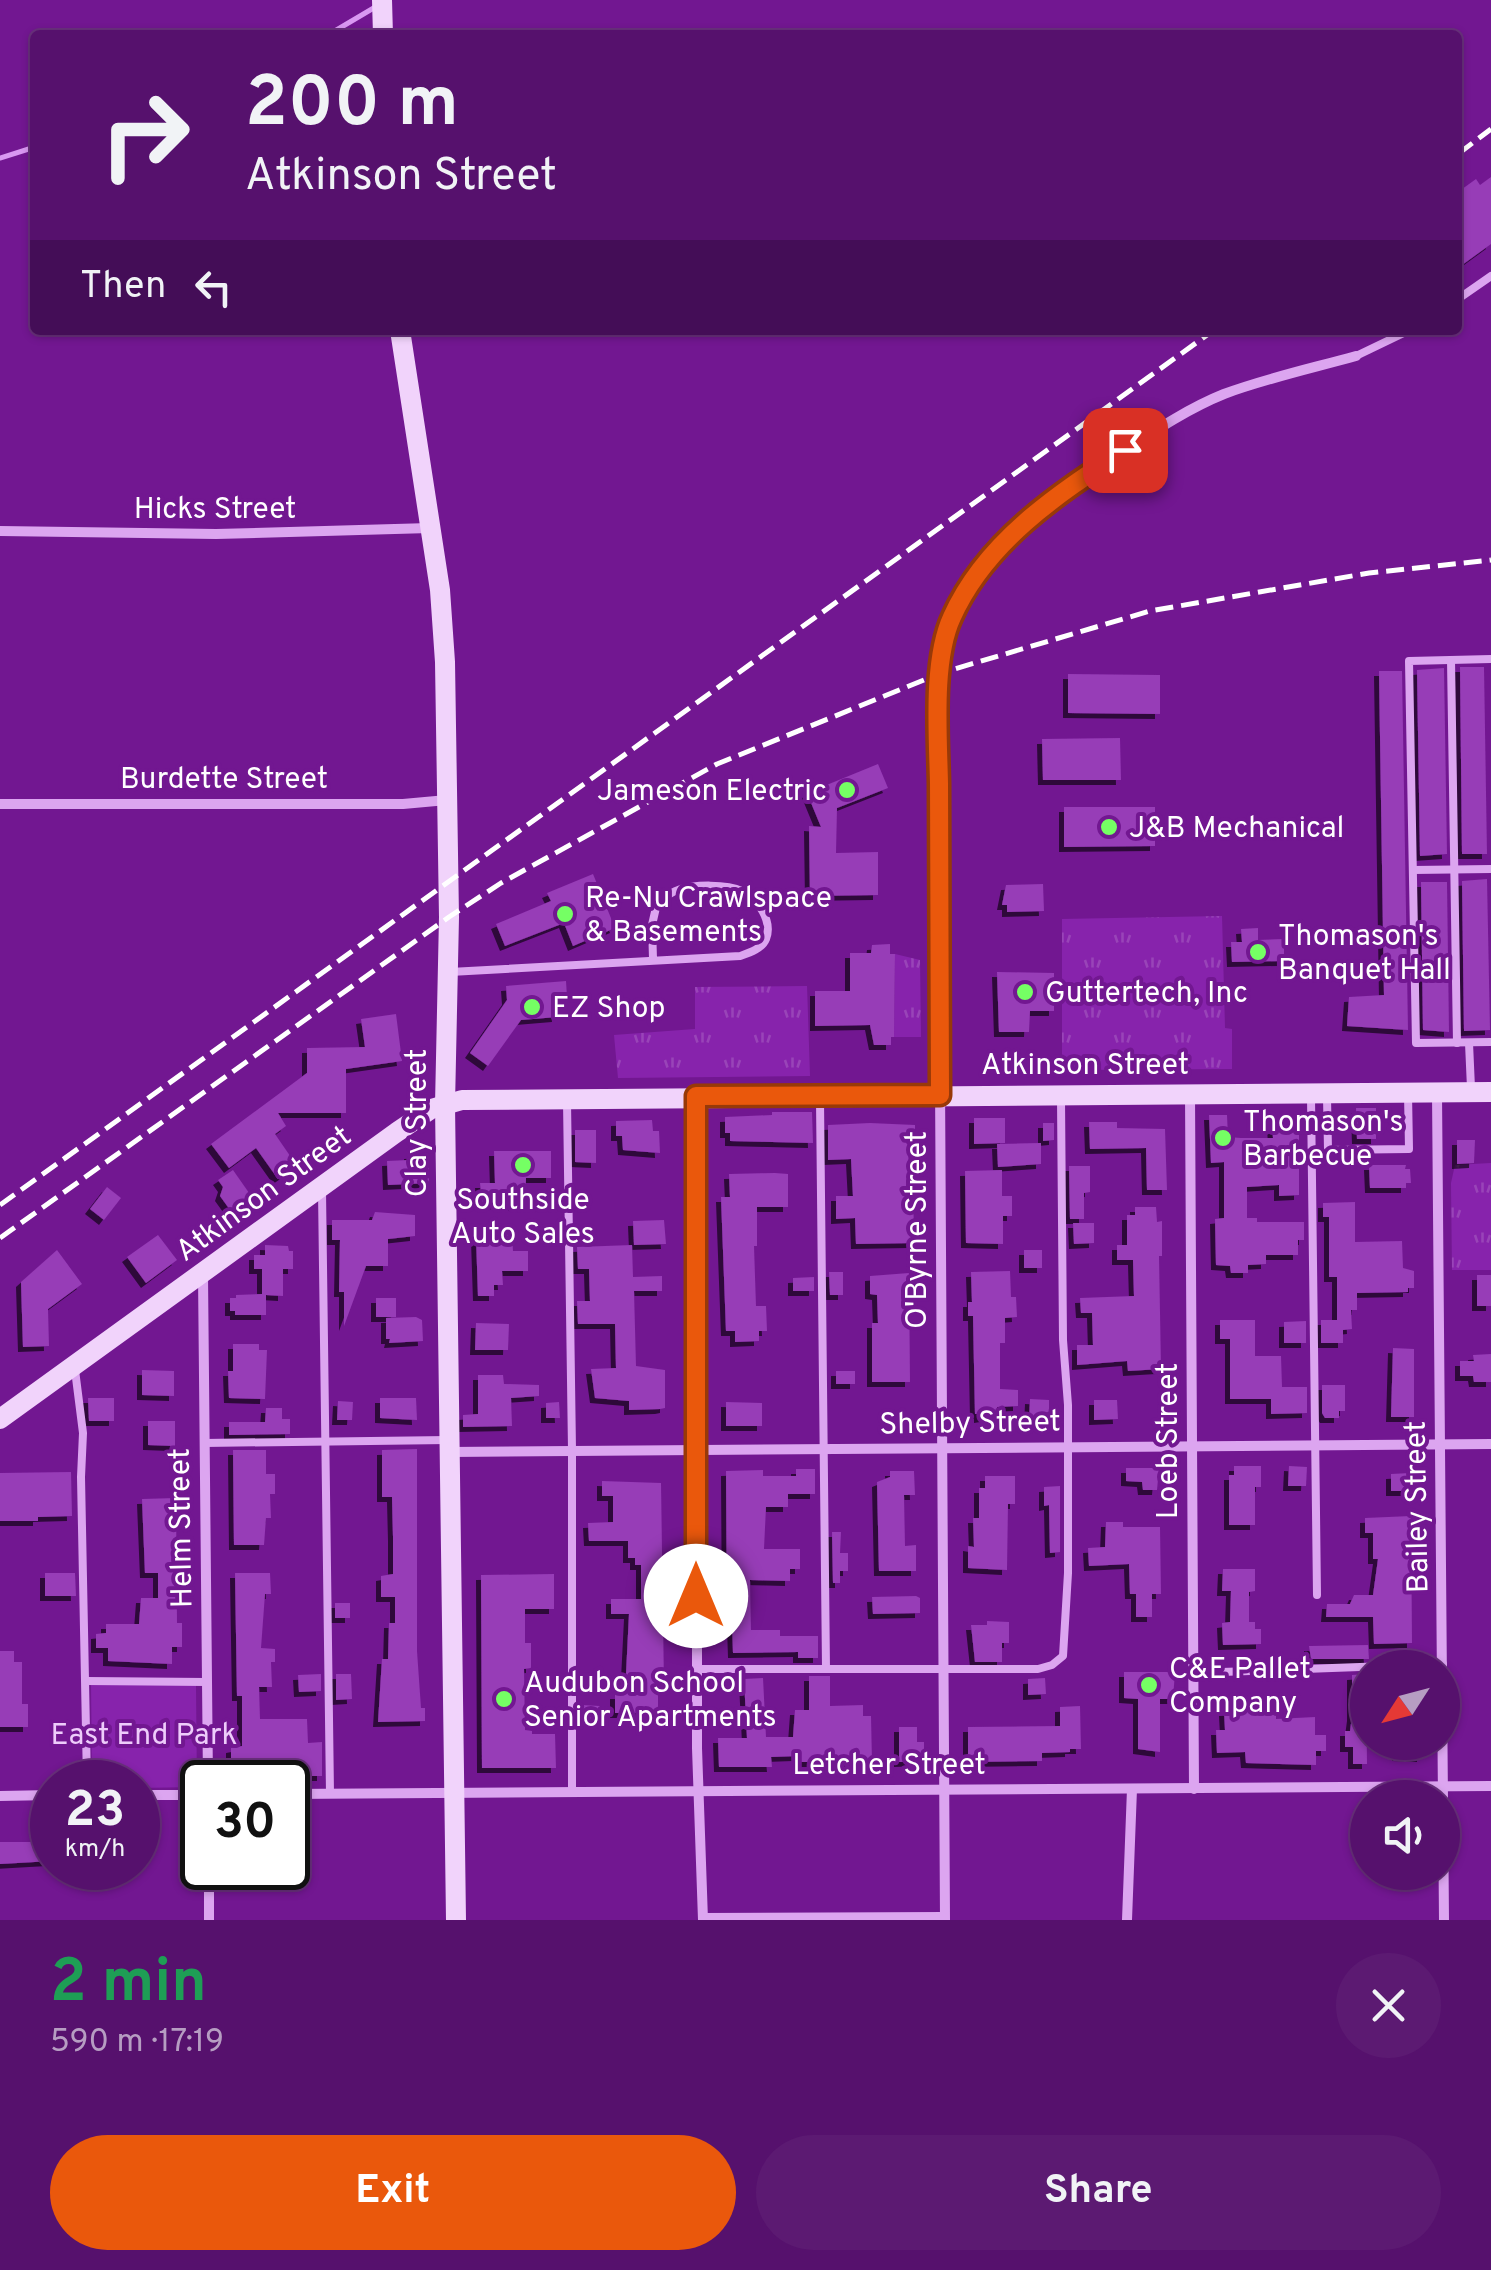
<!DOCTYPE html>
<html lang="en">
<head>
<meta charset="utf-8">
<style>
  :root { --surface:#56116d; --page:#5c1a72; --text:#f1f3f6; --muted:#b69dc2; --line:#6c3180; --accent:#ea580c }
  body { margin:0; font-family:Overpass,sans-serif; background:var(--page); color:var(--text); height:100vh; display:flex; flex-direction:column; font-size:38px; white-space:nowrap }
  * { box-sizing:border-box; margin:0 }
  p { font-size:32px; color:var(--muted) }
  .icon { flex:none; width:55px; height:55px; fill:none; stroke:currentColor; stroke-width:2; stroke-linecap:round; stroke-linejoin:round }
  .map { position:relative; height:1920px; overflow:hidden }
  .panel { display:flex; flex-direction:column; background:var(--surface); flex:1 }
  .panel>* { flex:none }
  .hud { position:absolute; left:30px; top:30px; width:1432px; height:305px; border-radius:10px; box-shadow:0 2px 8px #0004,0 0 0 2px var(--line); background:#56116d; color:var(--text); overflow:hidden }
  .needle { width:65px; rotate:234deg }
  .controls { position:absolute; left:1350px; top:1650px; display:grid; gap:20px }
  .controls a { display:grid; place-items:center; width:110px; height:110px; border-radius:50%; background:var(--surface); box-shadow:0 2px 8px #0004,0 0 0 2px var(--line); font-size:50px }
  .speed { position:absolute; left:30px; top:1760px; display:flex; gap:20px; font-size:50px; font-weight:700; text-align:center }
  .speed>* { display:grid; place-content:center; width:130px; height:130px; border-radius:50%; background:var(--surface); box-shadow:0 2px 8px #0004,0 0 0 2px var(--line); line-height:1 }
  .speed small { font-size:25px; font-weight:400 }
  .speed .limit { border:5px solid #111; border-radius:15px; background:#fff; color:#111 }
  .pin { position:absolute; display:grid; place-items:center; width:85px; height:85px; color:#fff; margin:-42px; border-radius:20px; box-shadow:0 5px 15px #0006 }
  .me { position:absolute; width:110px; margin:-55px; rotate:0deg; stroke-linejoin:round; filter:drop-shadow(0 0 8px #0008) }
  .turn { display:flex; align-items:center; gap:35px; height:210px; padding:0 50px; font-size:45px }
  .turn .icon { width:130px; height:130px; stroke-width:2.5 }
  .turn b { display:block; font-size:70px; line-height:85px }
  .then { display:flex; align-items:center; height:95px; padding:0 50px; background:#0003; gap:20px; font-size:38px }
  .round { display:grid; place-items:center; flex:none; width:105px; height:105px; border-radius:52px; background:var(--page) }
  .headline { display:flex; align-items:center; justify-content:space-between; height:170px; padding:0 50px }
  h1 { font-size:60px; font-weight:700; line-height:75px; color:#1e9e55 }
  .primary-button { display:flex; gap:20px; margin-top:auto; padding:20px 50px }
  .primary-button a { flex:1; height:115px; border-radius:60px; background:var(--accent); color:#fff; font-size:40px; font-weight:700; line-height:115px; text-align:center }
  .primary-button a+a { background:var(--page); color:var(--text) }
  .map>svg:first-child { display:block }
</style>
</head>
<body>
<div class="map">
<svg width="1491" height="1920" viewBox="0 0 1491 1920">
  <defs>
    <pattern id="grass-tufts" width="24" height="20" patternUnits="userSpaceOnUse" patternTransform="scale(2.5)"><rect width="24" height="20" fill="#8723ac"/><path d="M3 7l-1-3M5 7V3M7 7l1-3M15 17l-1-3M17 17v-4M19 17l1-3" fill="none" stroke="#9944b8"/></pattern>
    <filter id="shadow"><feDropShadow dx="-5" dy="5" stdDeviation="0" flood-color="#0009"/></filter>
  </defs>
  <rect width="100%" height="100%" fill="#721791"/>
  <g fill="url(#grass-tufts)">
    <path d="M1222,916L1225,1028L1232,1029V1069L1062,1070V919Z"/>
    <path d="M895,954L920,960L921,1037H894Z"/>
    <path d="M807,986L810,1076L618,1078L614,1035L695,1029V987Z"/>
    <path d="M1491,1163V1270H1452L1451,1183L1455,1165Z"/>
  </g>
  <path fill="#8723ac" d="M91,1684L196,1685L197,1787L138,1788V1782H92Z"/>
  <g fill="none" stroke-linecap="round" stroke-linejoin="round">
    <g stroke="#d998f2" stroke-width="5">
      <path d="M328,35L377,6"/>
      <path d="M0,158L35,147"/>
    </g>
  </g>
  <g fill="#973cb7" filter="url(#shadow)">
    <path d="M1491,177V244L1458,268V192L1476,179L1480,185Z"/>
    <path d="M1460,667H1484L1487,854H1462Z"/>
    <path d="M1444,668L1447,854L1420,856L1417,670Z"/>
    <path d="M1379,671H1402L1408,1030L1347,1026L1349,997L1384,995Z"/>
    <path d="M1068,674L1160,675V714L1068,713Z"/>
    <path d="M1120,738L1121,780H1043L1042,739Z"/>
    <path d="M878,764L888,788L837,808L836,853L878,852V895L810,896L809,826L821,827L807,793Z"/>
    <path d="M1064,807H1155V846L1064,847Z"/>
    <path d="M593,874L615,928L573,946L564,923L505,946L496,924L551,901L547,893Z"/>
    <path d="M1487,879L1490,1030L1464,1031L1462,881Z"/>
    <path d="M1421,882H1447L1449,1032L1423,1030Z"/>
    <path d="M1043,884L1044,911L1007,912V905H1002L1006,885Z"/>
    <path d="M1258,928V940L1284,939V961L1232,962L1231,942H1242L1241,929Z"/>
    <path d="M890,944V954H895L894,1037H891V1045H874L870,1025L815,1026V991H850V953H871L872,945Z"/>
    <path d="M997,972L1054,973V1011H1030L1029,1032H999Z"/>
    <path d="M566,981L567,997L555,998L557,1017L521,1020L488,1066L470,1053L507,1000L506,986Z"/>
    <path d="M396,1014L402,1061L346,1069V1113H278L286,1126L275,1134L297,1166L278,1179L256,1148L229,1168L211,1144L307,1073V1048L365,1047L361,1019Z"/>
    <path d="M1356,1108H1376V1139H1357Z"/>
    <path d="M772,1112H812L813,1143L730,1141V1133H725V1117L772,1115Z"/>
    <path d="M1209,1115H1227L1228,1137L1241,1138H1273L1272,1125L1299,1124V1195L1279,1196V1185L1247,1187V1218H1257V1222H1304V1240H1298V1255H1266V1264L1248,1265V1273H1231L1230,1266L1216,1265L1215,1219L1224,1218V1162L1211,1163Z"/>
    <path d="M974,1118H1005V1143L974,1144Z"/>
    <path d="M652,1120L653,1131H659L660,1153L623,1150L622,1136H616V1121Z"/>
    <path d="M1089,1122H1117V1128L1165,1129L1167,1190H1147L1146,1148L1090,1149Z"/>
    <path d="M870,1123L915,1125V1146H908L909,1175H913L914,1243L856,1244L855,1218L836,1219V1196H853L851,1159L828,1160V1125Z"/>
    <path d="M1043,1123H1054V1140L1043,1141Z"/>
    <path d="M575,1130H596V1163L575,1162Z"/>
    <path d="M1457,1140H1475L1474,1163L1457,1164Z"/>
    <path d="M1041,1143V1164L998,1167L997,1144Z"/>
    <path d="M494,1151H551V1178H526L525,1207L482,1203L480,1183H495Z"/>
    <path d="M428,1153L429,1183L388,1185L387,1161L409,1160V1154Z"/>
    <path d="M1369,1165H1406L1405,1169H1410L1411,1183H1406V1188H1370Z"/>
    <path d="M1069,1166H1090V1192L1084,1193V1219H1070Z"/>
    <path d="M233,1170L254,1200L233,1214L220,1196L223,1187L218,1180Z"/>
    <path d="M1002,1170V1196H1012V1216H1003V1244L966,1243L965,1171Z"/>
    <path d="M775,1173L788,1174V1207H757V1246H754L756,1306H766L767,1331H759V1341L735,1342V1331H726L721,1197H730L729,1174Z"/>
    <path d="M107,1187L121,1198L104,1220L90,1209Z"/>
    <path d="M1355,1202V1242L1402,1241L1403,1268L1414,1271V1288H1408V1292L1357,1293V1310H1351L1352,1329L1343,1330V1343H1321V1320H1337V1277H1329V1217H1323V1203Z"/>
    <path d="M1135,1207H1156L1157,1222L1162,1221V1256H1159L1161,1369L1128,1371L1127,1361L1077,1365V1345H1093L1092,1313H1081L1080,1298L1134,1296L1133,1260H1117V1245H1127V1215H1135Z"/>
    <path d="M375,1212L415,1215V1236L388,1239V1266H366L344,1326V1292H339L340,1240H332V1220H372Z"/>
    <path d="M664,1220L666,1244L634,1245L633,1221Z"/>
    <path d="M1073,1223H1094V1243L1074,1244Z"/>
    <path d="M481,1233L512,1235L513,1251H528V1271H502L503,1285H494V1296H478L476,1236Z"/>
    <path d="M158,1235L177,1260L146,1283L127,1257Z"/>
    <path d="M265,1245L288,1246L289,1251H293V1269H283V1296L266,1295V1315H235V1311H230V1298H236V1295L262,1294V1269H254V1255H265Z"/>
    <path d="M632,1245L633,1277L662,1276V1291H634L636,1366L665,1370V1408L660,1409L629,1410V1401L595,1398L591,1369L616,1368L615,1324H578L577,1301H590L589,1269H578L577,1247Z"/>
    <path d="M57,1250L82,1284L48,1309L49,1346L23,1347L21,1282Z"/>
    <rect x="1024" y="1250" width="18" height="18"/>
    <path d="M1010,1271L1011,1297H1016L1017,1317L1005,1318V1343H1000V1389L1018,1390V1406L997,1407L998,1415L979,1418V1414H975L973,1316H968V1302H972L971,1272Z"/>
    <path d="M829,1272H843V1295H830Z"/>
    <path d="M909,1273L910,1382H872V1323H878L877,1295L870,1294V1276Z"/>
    <rect x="1477" y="1275" width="14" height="31"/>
    <path d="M814,1277V1291H793V1278Z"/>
    <rect x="376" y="1298" width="20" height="19"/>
    <path d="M416,1317L422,1320L423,1341L389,1343L390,1339H386V1318Z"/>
    <path d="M1220,1320H1255V1356H1281L1282,1387H1307V1413L1271,1414V1399H1230V1339H1220Z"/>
    <path d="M1306,1321V1343H1284V1322Z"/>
    <path d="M476,1323L509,1324L508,1350H475Z"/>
    <path d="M233,1344H259V1350H267L265,1399L229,1398L228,1371H233Z"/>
    <path d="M1393,1348L1414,1349V1417H1391Z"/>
    <path d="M1491,1354V1382H1474L1473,1376H1460V1361H1474L1473,1355Z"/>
    <path d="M142,1370L174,1371V1396L142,1395Z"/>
    <rect x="836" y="1371" width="19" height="13"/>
    <path d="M478,1375H503L504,1384L539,1385V1396L511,1398L512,1426L463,1427V1415L478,1414Z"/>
    <path d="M1322,1385H1345V1411H1339V1418H1325L1322,1413Z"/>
    <path d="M88,1398H114V1421H89Z"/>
    <path d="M380,1398H416L417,1420L380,1418Z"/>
    <path d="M1030,1399L1049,1400V1422L1029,1421Z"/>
    <path d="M1094,1400H1117L1118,1419L1094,1420Z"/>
    <path d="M338,1401L353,1402L352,1420H337Z"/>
    <path d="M559,1402L560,1418H546V1403Z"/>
    <path d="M726,1402L762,1403V1426H726Z"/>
    <path d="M266,1408H282V1419H290V1434L229,1435V1422H265Z"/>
    <path d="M148,1421H175V1446L148,1445Z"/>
    <path d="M417,1449V1651L421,1708H425V1721L378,1722L382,1659H388L389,1623H395V1597H381V1576L393,1574V1536L392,1497H382V1450Z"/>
    <path d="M233,1450H266V1474H275V1494H270L271,1518H266L264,1545H234Z"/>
    <path d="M1234,1466H1261V1487H1255V1525H1229V1475H1234Z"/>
    <path d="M1289,1466L1307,1467L1306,1486H1288Z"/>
    <path d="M1126,1468H1159L1157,1490H1143L1142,1482L1126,1481Z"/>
    <path d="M796,1469H815V1494H788V1507H766L764,1549H800V1569H790V1581L750,1580L751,1630H780V1636H818V1658H798V1652L733,1653L732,1622H727L726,1471L763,1470V1476H796Z"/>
    <path d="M890,1471H914L915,1495H904L905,1546L916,1545V1571H879L877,1482L890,1477Z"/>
    <path d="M71,1472L72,1516L38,1517V1521H0V1473Z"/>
    <path d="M1410,1473V1491H1391V1474Z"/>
    <path d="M985,1476H1015V1504H1008L1007,1570L968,1568V1546L974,1547L973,1518H979V1488H985Z"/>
    <path d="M602,1481L661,1483L664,1684H660L658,1691V1710L652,1713H615V1694H625L629,1614H611V1599H641V1565H635V1558H628V1541H589L588,1523L613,1522V1496H602Z"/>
    <path d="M1060,1486V1552L1050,1553L1049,1505L1044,1506V1487Z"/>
    <path d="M176,1498L177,1623H182V1647H172V1664L108,1661V1648H96V1634L106,1633V1624H139L141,1598H158V1573H145L142,1499Z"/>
    <path d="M1411,1516L1412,1643L1374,1644L1373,1617H1326L1327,1604H1350L1354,1595H1373L1378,1559H1373V1533H1365V1518Z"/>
    <path d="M1106,1522H1123V1527H1160L1161,1594H1152V1617H1136V1594H1130L1129,1564L1089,1566L1088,1548L1105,1547Z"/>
    <path d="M832,1532H841L840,1553H848V1571H840V1583H833Z"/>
    <path d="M1223,1569H1255V1591L1249,1592V1622H1255V1629H1261V1644L1223,1645L1222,1623L1230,1622L1231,1591H1222Z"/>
    <path d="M45,1573H75L76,1596H45Z"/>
    <path d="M235,1573H270L271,1594H265L261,1648L275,1649V1662H271L272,1687H259L260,1719H307L308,1743L322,1742V1776H275V1771L231,1772V1748L242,1746V1696H237Z"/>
    <path d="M554,1574V1609H525V1643H531V1668L524,1669L525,1730L532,1731V1734H555L556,1768H482L481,1575Z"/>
    <path d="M916,1596L920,1598V1613L873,1614L872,1597Z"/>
    <rect x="335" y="1603" width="15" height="15"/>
    <path d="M987,1621L1009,1622V1643H1002V1662H975L971,1625H987Z"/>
    <path d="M1368,1645L1369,1659H1311L1309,1646Z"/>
    <path d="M0,1651H14V1662H22V1704H28V1727H0Z"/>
    <path d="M1124,1672H1175L1173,1699H1160V1752L1138,1749V1699L1124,1698Z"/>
    <path d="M321,1674V1691L299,1692L298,1675Z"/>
    <path d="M336,1674H351L352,1699L336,1700Z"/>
    <path d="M1366,1674L1367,1764H1353V1747H1345V1731H1350L1352,1716V1675Z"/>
    <path d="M809,1676H830V1706L863,1705V1716H871L872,1762H798V1756L771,1757L772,1767H719L718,1738H747L744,1679L763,1678L766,1737H793L795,1710H809Z"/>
    <path d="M1045,1678L1046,1694L1028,1695V1679Z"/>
    <path d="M581,1705L600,1706L599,1720H581Z"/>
    <path d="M1080,1706L1081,1749H1070V1752L1042,1753V1761L968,1762V1727L1060,1726V1707Z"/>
    <path d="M1276,1709V1719L1315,1717V1735H1326V1751H1316V1765L1246,1763L1245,1752L1217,1753L1216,1730H1225L1224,1711Z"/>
    <path d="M899,1727H917V1742H924V1761L899,1762Z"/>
    <path d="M1397,1742H1422V1757L1397,1756Z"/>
    <path d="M0,1842H52V1861L0,1864Z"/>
  </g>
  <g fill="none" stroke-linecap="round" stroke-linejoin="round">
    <g stroke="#dca5f0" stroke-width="8">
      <path d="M1458,299L1491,276"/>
      <path d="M1356,356L1410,330"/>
      <path d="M1491,659L1409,661L1416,1043L1491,1042"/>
      <path d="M1451,660L1457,1043"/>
      <path d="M1413,870L1491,869"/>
      <path d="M450,972L740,956C749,953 762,949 766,939C773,921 758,899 742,891C727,884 694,884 678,890C671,892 663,899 657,903L652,925L653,959"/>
      <path d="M1469,1043L1471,1088"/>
      <path d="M1311,1097L1317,1595"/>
      <path d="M1327,1097L1328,1150L1409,1149L1408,1093"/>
      <path d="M820,1100L826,1669"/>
      <path d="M567,1101L572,1450V1791"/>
      <path d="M322,1191L330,1794"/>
      <path d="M75,1370L83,1433L81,1477L87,1782"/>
      <path d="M204,1443L448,1440"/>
      <path d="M697,1669H1038L1052,1665L1063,1656L1068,1573V1405L1063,1340L1061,1099"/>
      <path d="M1193,1673L1443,1664"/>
      <path d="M86,1681L207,1682"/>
      <path d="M703,1917L945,1916"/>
    </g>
    <g stroke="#dca5f0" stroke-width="10">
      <path d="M0,531L216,534L430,528"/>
      <path d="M0,804H403L447,800"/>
      <path d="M1437,1093L1444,1920"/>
      <path d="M1190,1094L1194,1789"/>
      <path d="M697,1098V1748L703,1920"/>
      <path d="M203,1275L208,1782"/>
      <path d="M449,1452L1491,1444"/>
      <path d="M288,1794L1491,1786"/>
      <path d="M138,1795H202"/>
      <path d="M0,1796L52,1795"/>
      <path d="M209,1868V1920"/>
      <path d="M945,1920L938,747C940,707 935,656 951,618C983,542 1058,493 1124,451C1156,430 1189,408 1224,394C1267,378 1313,368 1356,356"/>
      <path d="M1127,1920L1132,1789"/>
    </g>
    <g stroke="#f1d3fb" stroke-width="20">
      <path d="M382,0L383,35"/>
      <path d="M400,330L440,590L445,662L449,917L445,1105L456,1920"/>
      <path d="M0,1419L397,1132L431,1109L462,1100L1491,1092"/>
    </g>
    <g stroke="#fff" stroke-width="5" stroke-dasharray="18 8" stroke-linecap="butt">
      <path d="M1458,154L1491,129"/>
      <path d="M0,1205L1214,330"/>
      <path d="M0,1238L449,917L501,883L717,764L941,673L1150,611L1369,573L1491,560"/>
    </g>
  </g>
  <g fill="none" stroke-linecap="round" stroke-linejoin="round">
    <g stroke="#983908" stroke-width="25">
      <path id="route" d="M696,1596V1096L940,1095C940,991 940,887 939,783C938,735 932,660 952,617C986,541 1058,494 1125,450"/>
    </g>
    <use href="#route" stroke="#ea580c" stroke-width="18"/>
  </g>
  <g fill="#75ff64" stroke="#721791" stroke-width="4">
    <circle cx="847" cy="790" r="10"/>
    <circle cx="1109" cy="827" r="10"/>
    <circle cx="565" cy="914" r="10"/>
    <circle cx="1258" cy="952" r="10"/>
    <circle cx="1025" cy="992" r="10"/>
    <circle cx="532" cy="1007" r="10"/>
    <circle cx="1223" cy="1138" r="10"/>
    <circle cx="523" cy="1165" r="10"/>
    <circle cx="1149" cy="1685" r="10"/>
    <circle cx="504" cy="1699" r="10"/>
  </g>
  <g text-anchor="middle" stroke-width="8" stroke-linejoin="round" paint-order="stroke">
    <g font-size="30" fill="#fff" stroke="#721791">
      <text x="215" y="518">Hicks Street</text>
      <text x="224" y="788">Burdette Street</text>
      <text x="1085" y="1074">Atkinson Street</text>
      <text transform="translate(416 1123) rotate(-90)" y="10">Clay Street</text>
      <text transform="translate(263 1193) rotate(-36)" y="10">Atkinson Street</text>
      <text transform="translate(916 1230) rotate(-90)" y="10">O'Byrne Street</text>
      <text transform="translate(970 1422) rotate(-1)" y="10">Shelby Street</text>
      <text transform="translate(1167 1441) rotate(-90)" y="10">Loeb Street</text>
      <text transform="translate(1416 1507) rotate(-91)" y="10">Bailey Street</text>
      <text transform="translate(180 1528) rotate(-91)" y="10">Helm Street</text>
      <text x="889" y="1774">Letcher Street</text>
    </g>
    <g font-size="30" fill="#fff" stroke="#721791" text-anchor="start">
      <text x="827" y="800" text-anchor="end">Jameson Electric</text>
      <text x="1129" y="837">J&amp;B Mechanical</text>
      <text x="585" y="907">Re-Nu Crawlspace<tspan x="585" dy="34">&amp; Basements</tspan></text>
      <text x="1278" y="945">Thomason's<tspan x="1278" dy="34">Banquet Hall</tspan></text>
      <text x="1045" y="1002">Guttertech, Inc</text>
      <text x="552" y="1017">EZ Shop</text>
      <text x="1243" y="1131">Thomason's<tspan x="1243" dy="34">Barbecue</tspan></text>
      <text x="523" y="1209" text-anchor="middle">Southside<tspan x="523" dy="34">Auto Sales</tspan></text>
      <text x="1169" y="1678">C&amp;E Pallet<tspan x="1169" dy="34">Company</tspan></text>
      <text x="524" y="1692">Audubon School<tspan x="524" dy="34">Senior Apartments</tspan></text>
    </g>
    <g font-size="30" fill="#eeccfb" stroke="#721791">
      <text x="144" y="1744">East End Park</text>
    </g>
  </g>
</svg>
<div class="controls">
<a><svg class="needle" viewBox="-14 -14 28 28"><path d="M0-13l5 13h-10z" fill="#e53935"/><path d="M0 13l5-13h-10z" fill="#b69dc2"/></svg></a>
<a><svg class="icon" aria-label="sound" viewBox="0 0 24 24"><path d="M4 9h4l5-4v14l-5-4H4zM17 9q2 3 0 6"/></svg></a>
</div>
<div class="speed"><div>23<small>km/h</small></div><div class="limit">30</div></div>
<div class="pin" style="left:1125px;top:450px;background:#d93025"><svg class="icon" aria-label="arrive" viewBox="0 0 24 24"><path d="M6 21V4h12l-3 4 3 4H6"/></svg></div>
<svg class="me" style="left:696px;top:1596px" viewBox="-20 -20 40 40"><circle r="19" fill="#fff"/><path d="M0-13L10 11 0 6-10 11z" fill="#ea580c"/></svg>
<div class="hud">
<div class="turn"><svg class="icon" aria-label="right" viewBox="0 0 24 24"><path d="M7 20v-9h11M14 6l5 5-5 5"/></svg><div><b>200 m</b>Atkinson Street</div></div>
<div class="then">Then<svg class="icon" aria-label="left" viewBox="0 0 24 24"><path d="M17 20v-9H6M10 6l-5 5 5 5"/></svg></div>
</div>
</div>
<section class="panel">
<div class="headline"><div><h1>2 min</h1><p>590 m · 17:19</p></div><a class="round"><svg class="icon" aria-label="close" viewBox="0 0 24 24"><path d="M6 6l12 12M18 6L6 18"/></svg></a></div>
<div class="primary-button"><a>Exit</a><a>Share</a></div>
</section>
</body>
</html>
